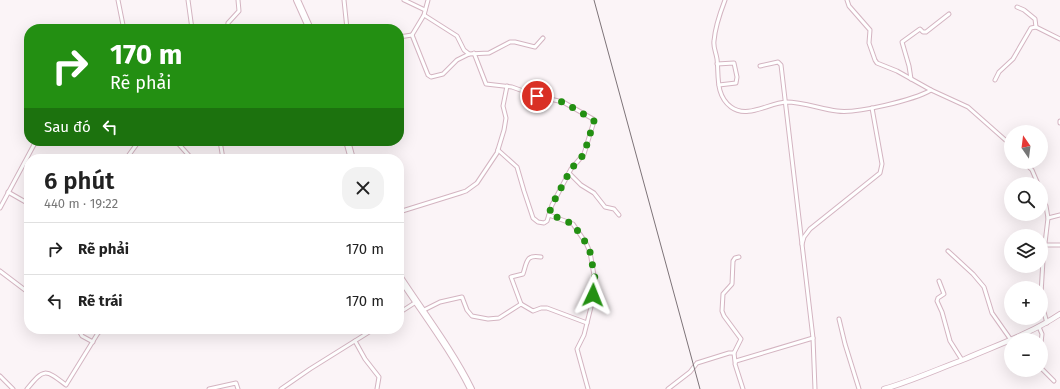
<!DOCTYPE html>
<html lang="vi">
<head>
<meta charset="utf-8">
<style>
  :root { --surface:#fff; --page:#f2f2f2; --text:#222; --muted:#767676; --line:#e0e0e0 }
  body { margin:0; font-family:"Fira Sans",sans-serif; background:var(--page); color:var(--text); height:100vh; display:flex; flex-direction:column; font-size:15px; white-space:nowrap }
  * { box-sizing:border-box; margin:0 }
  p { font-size:13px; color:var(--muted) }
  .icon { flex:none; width:22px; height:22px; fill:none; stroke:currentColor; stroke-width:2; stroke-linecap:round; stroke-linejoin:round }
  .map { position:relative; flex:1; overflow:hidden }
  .side { position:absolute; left:24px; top:154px; width:380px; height:180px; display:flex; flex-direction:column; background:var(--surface); border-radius:16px; box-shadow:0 4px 16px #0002 }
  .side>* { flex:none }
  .banner { position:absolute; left:24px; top:24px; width:380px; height:122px; border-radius:16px; box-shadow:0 4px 16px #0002; background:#238f12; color:#fff; overflow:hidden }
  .needle { width:26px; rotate:346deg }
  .controls { position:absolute; left:1004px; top:125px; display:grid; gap:8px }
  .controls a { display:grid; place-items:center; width:44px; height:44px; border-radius:50%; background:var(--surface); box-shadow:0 4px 16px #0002; font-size:20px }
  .pin { position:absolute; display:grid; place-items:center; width:34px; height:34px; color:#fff; margin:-17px; border:2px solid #fff; border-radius:50%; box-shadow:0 1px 4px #0007 }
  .me { position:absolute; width:44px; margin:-22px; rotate:2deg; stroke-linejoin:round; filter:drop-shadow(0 0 3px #0008) }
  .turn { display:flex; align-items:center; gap:14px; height:84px; padding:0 20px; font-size:18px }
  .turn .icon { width:52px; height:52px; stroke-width:2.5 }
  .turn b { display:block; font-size:28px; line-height:34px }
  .then { display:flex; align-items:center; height:38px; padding:0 20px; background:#0003; gap:8px; font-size:15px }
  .round { display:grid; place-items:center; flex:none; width:42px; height:42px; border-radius:16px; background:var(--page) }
  .summary { display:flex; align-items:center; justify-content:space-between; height:68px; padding:0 20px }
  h1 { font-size:24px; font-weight:600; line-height:30px }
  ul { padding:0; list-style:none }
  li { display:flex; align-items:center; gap:12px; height:52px; padding:0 20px; border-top:1px solid var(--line) }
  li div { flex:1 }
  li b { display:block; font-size:15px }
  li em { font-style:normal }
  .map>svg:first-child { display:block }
</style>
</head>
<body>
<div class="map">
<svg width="1060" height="389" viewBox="0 0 1060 389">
  <rect width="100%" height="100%" fill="#fbf4f7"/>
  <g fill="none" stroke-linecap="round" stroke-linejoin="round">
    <g stroke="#d4b4c1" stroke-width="5">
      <g id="street">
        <path d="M118,0L123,25L120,29"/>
        <path d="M188,0L192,29"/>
        <path d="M344,0L347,29"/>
        <path d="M404,0L425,10"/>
        <path d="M725,0C720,13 715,28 714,41C713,47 716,52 717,59C719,75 715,95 731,107C747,119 769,103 786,102C803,102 821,109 837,111C856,114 914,100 931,90"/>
        <path d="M847,0L849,6L870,30L869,43L875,60L877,63L897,71L931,90L968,107L1011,145"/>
        <path d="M1017,7L1024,10L1035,19L1036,27"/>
        <path d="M424,15L457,36L464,50L469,54"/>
        <path d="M227,29L228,23L239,11L238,0"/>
        <path d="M412,35L428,75L431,77L443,74L457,60L469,54L489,53L510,42H515L535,47L543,38"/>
        <path d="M412,35L424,15L428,0"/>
        <path d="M399,37L412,35"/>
        <path d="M474,53L486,84L512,87L537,96L563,102L593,119L594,121L584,154L571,169L552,205L547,221L544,223L538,222L533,218L524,191L517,167L498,150"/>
        <path d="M717,64L734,63L737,77L736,83L719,85"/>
        <path d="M760,66L778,62L781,65L813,338L815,389"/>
        <path d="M911,79L909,66L902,42L920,29L923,32H926L949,14"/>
        <path d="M995,80L999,72L1013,59L1031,28L1036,27L1060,39"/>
        <path d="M1060,121V123"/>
        <path d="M176,141L192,159"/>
        <path d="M220,141L223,159"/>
        <path d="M126,159L139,141"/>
        <path d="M319,159L324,158"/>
        <path d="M1024,162L1032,170L1038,184"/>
        <path d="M569,173L581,185L594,193L605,207L614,209L619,215"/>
        <path d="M8,192L29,204"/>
        <path d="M1041,192L1046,206L1048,218L1043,260L1041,294L1042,305L1047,323"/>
        <path d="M0,208L36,141"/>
        <path d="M399,212L460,193L466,191L477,183L497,153L504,130L506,118L503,106L507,86"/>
        <path d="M549,215L573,224L586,243L590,252L596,287L584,335L577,349L588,389"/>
        <path d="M1048,218L1060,215"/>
        <path d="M802,244L804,237L810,229L880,173L882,164L872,108"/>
        <path d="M1045,245H1060"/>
        <path d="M948,251L973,274L984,287L992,313L1011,340"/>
        <path d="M0,271L29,293"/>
        <path d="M939,281L944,294L938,298L937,301L942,312L950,341L962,360"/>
        <path d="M521,304L511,277L523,274C527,262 526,254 541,257"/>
        <path d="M422,311L440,302L462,297L467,310L472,316L488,319L499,318L521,304L533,311L541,308H547L587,323"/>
        <path d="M399,313L416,302"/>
        <path d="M839,319L845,344L859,389"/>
        <path d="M1039,327L1042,334L1041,343"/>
        <path d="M78,329L82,336L93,342"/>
        <path d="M355,341L365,359L379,377L377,389"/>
        <path d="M735,362L734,353L741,339L724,316L722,311L723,294L732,284L733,261L735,258L739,257"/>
        <path d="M1041,368L1054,381"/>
        <path d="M0,376L13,389"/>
        <path d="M27,389C44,368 45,369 66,385L98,333L103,329"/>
        <path d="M209,389L236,383L238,389"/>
        <path d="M281,389L310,369L374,329"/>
        <path d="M668,389L690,372L697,363L729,353H734"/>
        <path d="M743,389L735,364L736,361L813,338"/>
      </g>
    </g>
    <g stroke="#d4b4c1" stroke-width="6">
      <path id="secondary" d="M884,389C912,381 938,369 965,359C997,345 1030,334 1060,314"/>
    </g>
    <g stroke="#d4b4c1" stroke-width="8">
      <g id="highway">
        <path d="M297,0L310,29"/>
        <path d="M347,141L352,159"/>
        <path d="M399,276C423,313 451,349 471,389"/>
      </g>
    </g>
    <use href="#street" stroke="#fff" stroke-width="3"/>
    <use href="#secondary" stroke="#fff" stroke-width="4.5"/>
    <use href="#highway" stroke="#fff" stroke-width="6"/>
    <path stroke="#7d7378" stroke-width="1" d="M594,0L700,389"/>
  </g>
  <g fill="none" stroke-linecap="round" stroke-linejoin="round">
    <path stroke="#238f12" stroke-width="7" stroke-dasharray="0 12.6" d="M537,96L563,102L592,119L594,121L584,154L571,169L552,205L549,214L573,224L586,243L590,252L596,284L593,295"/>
  </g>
</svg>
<div class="controls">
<a><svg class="needle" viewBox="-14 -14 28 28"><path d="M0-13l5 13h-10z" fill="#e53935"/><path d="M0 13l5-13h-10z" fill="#767676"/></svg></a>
<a><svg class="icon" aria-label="search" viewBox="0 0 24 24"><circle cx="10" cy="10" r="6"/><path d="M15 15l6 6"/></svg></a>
<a><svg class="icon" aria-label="layers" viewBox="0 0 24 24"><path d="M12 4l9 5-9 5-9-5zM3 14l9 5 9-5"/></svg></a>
<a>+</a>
<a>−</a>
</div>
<div class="pin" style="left:537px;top:96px;background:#d93025"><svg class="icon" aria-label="arrive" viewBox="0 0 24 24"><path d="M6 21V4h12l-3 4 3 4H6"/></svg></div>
<svg class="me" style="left:593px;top:295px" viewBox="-20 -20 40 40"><path d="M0-17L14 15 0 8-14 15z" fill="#238f12" stroke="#fff" stroke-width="4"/></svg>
<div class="banner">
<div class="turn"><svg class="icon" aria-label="right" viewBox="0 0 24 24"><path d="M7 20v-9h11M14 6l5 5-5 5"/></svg><div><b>170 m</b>Rẽ phải</div></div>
<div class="then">Sau đó<svg class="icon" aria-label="left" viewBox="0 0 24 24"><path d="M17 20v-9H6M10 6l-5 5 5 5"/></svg></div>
</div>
<section class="side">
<div class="summary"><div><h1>6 phút</h1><p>440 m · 19:22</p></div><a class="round"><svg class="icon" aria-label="close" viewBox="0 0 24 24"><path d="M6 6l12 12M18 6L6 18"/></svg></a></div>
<ul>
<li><svg class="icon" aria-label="right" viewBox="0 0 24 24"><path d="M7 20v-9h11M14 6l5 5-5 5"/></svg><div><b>Rẽ phải</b></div><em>170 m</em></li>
<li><svg class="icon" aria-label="left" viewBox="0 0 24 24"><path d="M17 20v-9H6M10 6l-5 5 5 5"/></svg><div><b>Rẽ trái</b></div><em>170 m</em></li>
</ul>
</section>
</div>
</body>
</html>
